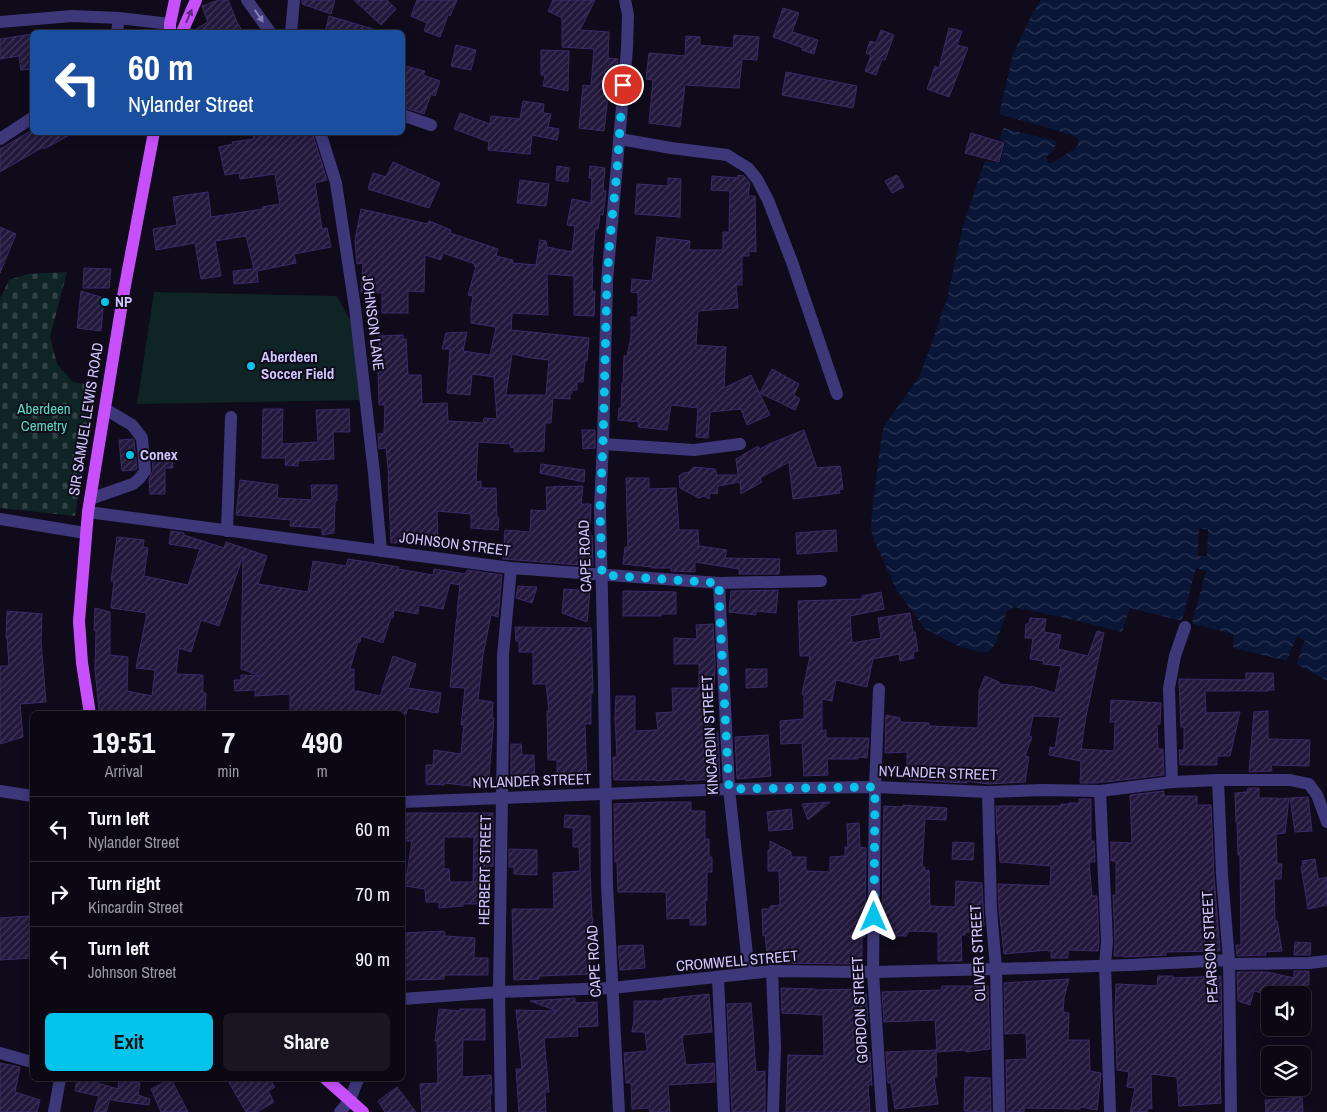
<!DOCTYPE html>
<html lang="en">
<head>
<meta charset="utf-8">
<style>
  :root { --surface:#0b0814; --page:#191622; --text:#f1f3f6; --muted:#9a9aa0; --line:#2b2934; --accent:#05c4ec }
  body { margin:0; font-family:"Archivo Narrow",sans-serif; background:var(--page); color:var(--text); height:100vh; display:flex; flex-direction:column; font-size:19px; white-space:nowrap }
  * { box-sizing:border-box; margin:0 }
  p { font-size:16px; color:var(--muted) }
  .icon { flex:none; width:28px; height:28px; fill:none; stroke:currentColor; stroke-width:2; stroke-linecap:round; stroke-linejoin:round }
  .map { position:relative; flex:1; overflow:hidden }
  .panel { position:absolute; left:30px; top:711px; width:375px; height:370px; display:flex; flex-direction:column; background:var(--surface); border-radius:8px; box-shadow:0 2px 12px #0003,0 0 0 1px var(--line) }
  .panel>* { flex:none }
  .guide { position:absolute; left:30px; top:30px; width:375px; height:105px; border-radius:8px; box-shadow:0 2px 12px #0003,0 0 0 1px var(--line); background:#1a4fa0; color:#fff; overflow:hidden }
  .controls { position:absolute; left:1261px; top:986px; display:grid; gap:10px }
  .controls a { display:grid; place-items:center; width:50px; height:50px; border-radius:8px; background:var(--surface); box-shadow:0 2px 12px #0003,0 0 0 1px var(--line); font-size:25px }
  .pin { position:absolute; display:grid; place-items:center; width:42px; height:42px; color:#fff; margin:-21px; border:2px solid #fff; border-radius:50%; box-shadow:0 1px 5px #0007 }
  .me { position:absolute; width:55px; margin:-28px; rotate:0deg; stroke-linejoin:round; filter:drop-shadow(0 0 4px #0008) }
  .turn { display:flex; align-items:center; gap:18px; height:105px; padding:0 15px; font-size:22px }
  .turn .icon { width:65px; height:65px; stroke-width:2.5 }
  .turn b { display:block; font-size:35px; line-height:42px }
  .eta { display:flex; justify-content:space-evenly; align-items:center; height:85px; text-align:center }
  .eta b { font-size:30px; font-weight:800; line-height:35px }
  .primary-button { display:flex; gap:10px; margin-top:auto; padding:10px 15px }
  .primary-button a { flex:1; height:58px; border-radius:8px; background:var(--accent); color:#111; font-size:20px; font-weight:800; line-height:58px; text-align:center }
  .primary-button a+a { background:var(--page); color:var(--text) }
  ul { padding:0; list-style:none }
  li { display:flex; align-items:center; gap:15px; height:65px; padding:0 15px; border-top:1px solid var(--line) }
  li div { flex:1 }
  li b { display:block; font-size:19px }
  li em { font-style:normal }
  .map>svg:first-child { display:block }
</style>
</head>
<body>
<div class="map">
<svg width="1327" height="1112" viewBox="0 0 1327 1112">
  <defs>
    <pattern id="cemetery-stones" width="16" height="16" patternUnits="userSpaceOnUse" patternTransform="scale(1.25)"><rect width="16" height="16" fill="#0f2425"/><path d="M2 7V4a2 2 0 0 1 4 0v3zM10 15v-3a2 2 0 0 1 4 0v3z" fill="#314246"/></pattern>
    <pattern id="water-waves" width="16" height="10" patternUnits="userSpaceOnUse" patternTransform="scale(1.25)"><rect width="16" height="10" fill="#091637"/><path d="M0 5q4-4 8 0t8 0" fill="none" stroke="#2c3655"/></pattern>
    <pattern id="building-hatch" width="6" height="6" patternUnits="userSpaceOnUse" patternTransform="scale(1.25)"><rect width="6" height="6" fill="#22183c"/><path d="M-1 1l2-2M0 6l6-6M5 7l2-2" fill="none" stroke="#413859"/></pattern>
  </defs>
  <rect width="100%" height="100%" fill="#0f0b1b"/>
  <path fill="url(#cemetery-stones)" d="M67,272L50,337L57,364L73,382L95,386L75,516L0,508V299L9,280L28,274Z"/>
  <path fill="#0f2425" d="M154,292L337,296L356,331L362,400L137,404Z"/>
  <path fill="url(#water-waves)" d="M1041,0H1327V681L1292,662L1233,648V634L1130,608L1122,632L1079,621L1014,607L1007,611L996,643L989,652H980L958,646L924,628L896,589L874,540L871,528L873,503L882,434L884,426L919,377L928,353L947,299L963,226L985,161L1000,163L1006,142L999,140L1004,127L1050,139L1057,142L1053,152L1046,157L1050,164L1074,149L1078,145L1077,138L1071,135L999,114L1013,54L1030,18Z"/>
  <g fill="#0f0b1b">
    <path d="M1005,116L1071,135L1077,138L1078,145L1074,149L1050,164L1046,157L1053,152L1057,142L1050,139L1010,130L1004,127V125L1051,137L1058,140L1059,143L1055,154L1050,157L1051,160L1073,147L1075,144V140L1005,118Z"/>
    <path d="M1199,529H1208L1207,556H1198Z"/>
    <path d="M1196,568L1206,571L1191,626L1181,624Z"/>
    <path d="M1297,637L1305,641L1295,667L1286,663Z"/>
  </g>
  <g fill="url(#building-hatch)" stroke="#3b2a68" fill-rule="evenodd">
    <path d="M219,0H228L237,22L243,32H191L208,22L202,6Z"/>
    <path d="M302,0H335L331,14L302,4Z"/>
    <path d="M354,0H387L396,9L381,25Z"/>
    <path d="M417,0H457L450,16L448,15L440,37L424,31L427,23L411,16Z"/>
    <path d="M553,0H595L580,30L609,32L608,58L618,59L616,79H610L604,131L579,128L583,85L591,86L594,49L562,47V18L548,11Z"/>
    <path d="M783,8L799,13L792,32L818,40L814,54L802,50L803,48L773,37Z"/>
    <path d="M329,16L373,29V32H325Z"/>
    <path d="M949,28L962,31L957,45L968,48L949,97L927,89L935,66L939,68Z"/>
    <path d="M881,30L894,35L885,60L882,59L876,75L865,71L871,55L866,53L870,41L876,43Z"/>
    <path d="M32,34V69L21,70L19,56L0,59V39Z"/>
    <path d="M734,35L759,37L757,60L742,59L739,88L685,85L680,127L649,123L653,80L646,79L649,53L685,56L686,36L700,37V45L733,48Z"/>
    <path d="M456,45L476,50L471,70L451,66Z"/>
    <path d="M541,50L569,51L568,91L543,86L545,75H541Z"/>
    <path d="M402,65L425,71L423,75L440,81L435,96L431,94L424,114L402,107Z"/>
    <path d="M786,72L857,86L853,108L782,95Z"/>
    <path d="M523,101L544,104L543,113L551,114L548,127L559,129L557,140L532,135L530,154L488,150L489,142L454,129L460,113L490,124L491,116L520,119Z"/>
    <path d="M29,132H75L44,149L43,147L0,172V149Z"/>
    <path d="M253,132H312L327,180L315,183L322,229L327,228L331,247L294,254L296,263L257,271L258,282L234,284L233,271L254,269L246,236L215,241L221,276L201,279L195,243L156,250L153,229L177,225L173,197L208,192L211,217L263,209L262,207L280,204L275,174L240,179L239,173L225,175L219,147L233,144L232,142L254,139Z"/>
    <path d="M971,133L1004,143L999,162L965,153Z"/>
    <path d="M393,162L440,183L429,208L368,189L373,173L386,177Z"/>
    <path d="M557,166L569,168L568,182L556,180Z"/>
    <path d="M590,166L605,168L603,190L606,191L603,215L600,214L598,229H595L592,267H593L592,291H595L594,316L574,315V276L547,274L548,315L512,313L511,330L589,338L587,361H585L583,382H577V390H572V393H570V399L553,398L551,423H545L544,451L514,452L515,448L510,447L511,444L478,442L476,482L481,481V488H496L497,518H499L498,530L471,528V514L437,511L438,542L391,543L388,477H389L386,448L379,449L378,434L384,433L385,405H379L378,372H381L379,336L403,335V339H406L408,375H421L422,404L447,403L448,421L483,423L484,418L497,419L494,377L472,374L470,395L447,393L450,349H442L446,333L467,332L463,351L490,355L496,327L471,323V309L473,296L468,295L476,266H474L475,264L443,253L441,260L425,255L424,292L408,291V313H382V293L361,292L363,263L357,264L355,240L361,209L428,224L429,221L451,230L450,233L498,249L496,256L513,260L512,263L536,265L540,240L546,241L547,247L572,252L575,226L567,225L572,199L591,203L592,178H589ZM512,354L531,358L549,360L546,395H506Z"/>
    <path d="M738,175L744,176L750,183L748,196H755L756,252L749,251V256H742V285H736L738,308L698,311L696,345L726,347L724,388L751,375L770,415L747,425L741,409L710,412L708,438L696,437L698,408L671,405L667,430L638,427L639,422L618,420L619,408H621L622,383H623L624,356H627L631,337V317H638V293L631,292L632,279L652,281L657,237L690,241L689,250H723V232H729L730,191L711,190L712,176L738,178Z"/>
    <path d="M897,175L904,187L892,193L885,181Z"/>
    <path d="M668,178L681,179L680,217L635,214L637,184L668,186Z"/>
    <path d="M520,180L549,184L546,206L517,203Z"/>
    <path d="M0,227L16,234L0,273Z"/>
    <path d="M84,268L111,269L109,288H83Z"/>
    <path d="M81,291L104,298L101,331L77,328Z"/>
    <path d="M772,369L799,384L794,395L800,399L795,410L760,393Z"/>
    <path d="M263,409H283L282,444L318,442L316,410L349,409L350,432H333L334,459L298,461V466L285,465L286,458H262Z"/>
    <path d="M582,430H595V448L583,449Z"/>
    <path d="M804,430L817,468L840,466L843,489L839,490L840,493L793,499L789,462L760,478L762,482L741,494L740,482L718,486L717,494L710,493L709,499L704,496L699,498L680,488L679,476L683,473L689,472L694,467L715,469L717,475H738L736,459L758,446L760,449L769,444Z"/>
    <path d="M133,439L134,441L137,469L135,470L122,471L119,440Z"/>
    <path d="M152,458H172L173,468H165V494H150L149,479L153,470Z"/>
    <path d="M541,464L585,470L584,482L540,473Z"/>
    <path d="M626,478H649V489L676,488L679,530H698L699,546L727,550L725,558L780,559L779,574H739V569L695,562V572L671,571V568H652V567L623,564L625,547H628Z"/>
    <path d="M240,480L278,485L277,498L312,500L311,485H337V501H335L334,533L322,535V528L290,526L291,520L236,515Z"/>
    <path d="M583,486L581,504H591L590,535H592L593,566L503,559L505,530L530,532L531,510L547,511L546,487Z"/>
    <path d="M836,530L837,551L797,554L796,533Z"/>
    <path d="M171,531L184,533V535L224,548L226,542L267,556L258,584L308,592L313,561L346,566L348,559L399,567L398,569L433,575L434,569L466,574L467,570L502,575L498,617L491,615L483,655L478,700L493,702L492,718H494L488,788L444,783V785L426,784V765H433L434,750L461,754L464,724L461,725L465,688L450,687L456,624L458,611H457L460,585L450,583L443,609L419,605L418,614L394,610L393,618L391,617L383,643L361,636L360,642H358L350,669H354V692L358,691L380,696L393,656L416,664L408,688L441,693L438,713L408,708L406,714H290V694L255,696V690L235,691L234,680H241V675L260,676L241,669L243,556L219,626L201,620L191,652L179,648L176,674L203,675V693H206L205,714H153L143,713V714H122L123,711L99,710L95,669L96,631L94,630L95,608L110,612V655L128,657L127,691L152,696L155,670L136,668L147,613L111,608L114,581H111L117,537L144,540L143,547L148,548L144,576L188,585L200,549L169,544Z"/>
    <path d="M518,586L537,587L532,603L516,598Z"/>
    <path d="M564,589L590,591L587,622L562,613Z"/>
    <path d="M778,590L776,613L756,611V615L729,612L731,591Z"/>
    <path d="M623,591L676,592V614H661V616H623Z"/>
    <path d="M881,592L884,609L850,616L852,643L881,638L878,618L910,613L913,632H915L918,651L913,652L914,658L900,661L899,654L873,659L867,687L836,680L832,701L822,699V731L826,730V738H869L867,758L858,757V759H827L828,775L804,776L802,743L781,744L780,721L804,719V695L802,694L810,656H800L798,601L862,599V596Z"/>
    <path d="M7,611L42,614L41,641L46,702L20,704L23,737L0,744V666H9L7,638H6Z"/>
    <path d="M1030,618L1046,619L1044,632L1061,635L1058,649L1088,656L1097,631L1104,633L1086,716L1081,749L1114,751L1115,722H1110L1111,700L1161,703L1160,724H1157L1158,749H1163L1164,775L1106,782H1099V783H1080L1081,761L1049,755L1050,747L1055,748L1060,717L1033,716L1029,736L1032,737L1025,756L1029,757L1025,782L988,784L967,781V783L910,780V774H907V752L885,753L886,715L900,718V722L929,723V726L978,728L979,691L985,676L999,682V684L1031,687V686L1055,693L1061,666L1043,664L1044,661L1030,659L1033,638H1025L1026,624H1029Z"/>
    <path d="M713,624L715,664L714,693H706L712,733L718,732L720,780L714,781V779L686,781V779L657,781V780H614L613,757H617L615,718L616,696H635V731L658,730L656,713L673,712L672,688H699V664H674V638L697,639L696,625Z"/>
    <path d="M515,627L591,628L593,693H591V724H585L587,782L557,781V760H548L547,711H549L546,684H533V652H519V641H516Z"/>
    <path d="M746,669H767V687L746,688Z"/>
    <path d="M1246,673H1273L1274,690H1268V691H1205L1206,713L1240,712L1230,756H1217V765H1180L1179,750H1184V727H1181L1179,679L1246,680Z"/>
    <path d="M1268,711V739L1310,740L1309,766L1271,765L1272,771L1249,772L1254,712Z"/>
    <path d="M768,735L771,776L737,779L735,737Z"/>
    <path d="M511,744H521L522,755H534L535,785H511Z"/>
    <path d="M1248,788H1259V798H1277V799L1289,798L1285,833L1276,834L1277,862V864H1282L1281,879H1274L1275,921H1277L1282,951L1265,952L1266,955L1237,956L1236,945H1241L1240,855H1238L1237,822H1236L1235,793L1247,792Z"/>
    <path d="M1164,791V796H1197V805H1211L1214,876L1220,951L1166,952V955L1124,957V956H1114L1115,941L1113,895H1116V861H1111V842L1132,843L1130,795Z"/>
    <path d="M1308,797L1312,831L1295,832L1290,798Z"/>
    <path d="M1079,799H1091V841H1094L1095,862H1089L1092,896H1097L1099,941L1098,951L1068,950V958H1051V951H1048V950L1004,954L999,909L998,884L1050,886L1051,866L1000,862L998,834H997L996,806H1061V804H1069V803H1079Z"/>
    <path d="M660,802H691V811H705V839H709V857H712V872H707V901L705,900L706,925H690V918L667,919L666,892H618L617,862H615L614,804Z"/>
    <path d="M830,802L808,820L802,804Z"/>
    <path d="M903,805L947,808L946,820L925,819L922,867H925V871L929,870L930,906L955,907L956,881L982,883L984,926H977V933L965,932V935H961L962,961H938V932L909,931L906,936H882L883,834L884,806L902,807Z"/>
    <path d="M791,809L793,829L769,831L767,812Z"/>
    <path d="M405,813H493V866H487V904H463V906L439,908V902H426L425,889L405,886L412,841H405ZM444,837H474L473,882H450L449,869H444Z"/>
    <path d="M565,815L590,816V871L592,918H593L592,939L594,952H590V974L539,976V979L514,980L512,909H554L553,873L580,871L579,847H573V828L564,827Z"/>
    <path d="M859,823L860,847L866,848L865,937H862V964L770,963L768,961L765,935L763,936L762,909H770V906L780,905L779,871H768V850H770V841L791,852V857H806V871L830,872V857L845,856V847H848L847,824Z"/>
    <path d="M953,842L974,843L973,860L952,859Z"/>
    <path d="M509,849L537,850V875L514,874V867H509Z"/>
    <path d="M1315,859L1318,879L1327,877V905L1308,909L1301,866H1303L1302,861Z"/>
    <path d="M29,916L31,939H32V958L0,960V918Z"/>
    <path d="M444,931L445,936L475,938L474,958H488V975H444V979L405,980L403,933Z"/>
    <path d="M1295,942L1311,943L1310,955H1294Z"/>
    <path d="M643,945L645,968L620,970L618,946Z"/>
    <path d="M1294,971H1309V985L1282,986L1280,992L1267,989L1266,994L1254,991L1250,1005L1238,1001L1237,972H1267L1294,978Z"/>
    <path d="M1158,976H1173V978L1221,976L1222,1026L1220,1075L1221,1103L1179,1106L1177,1077L1151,1074L1152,1109L1148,1108L1147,1112H1130L1135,1088L1127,1087L1129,1072L1117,1070L1115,1011L1116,984L1157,986Z"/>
    <path d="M1069,979L1064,998L1063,1012L1069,1013L1068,1040H1089L1090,1071L1101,1073L1097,1110L1080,1107V1109L1024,1108V1112H1007L1006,1060L1027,1059L1026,1033L1005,1034L1004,983Z"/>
    <path d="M942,986H988L990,1049L966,1052L965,1050L937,1052L935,1020L884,1022L882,992L942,990Z"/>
    <path d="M781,988L815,989V990L863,989V993H866L868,1022H864L865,1053L870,1052L872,1085H868L870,1112H786L788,1055L824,1056L823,1015L782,1013Z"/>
    <path d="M709,994L712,1032L683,1035V1038H682L686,1065L714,1063L715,1082L668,1085L670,1112H650L649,1108L632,1109L631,1083H626L624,1053L647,1051L645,1032H632L634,1019V1001H663V999Z"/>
    <path d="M575,998V1003L597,1002L598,1026L577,1027L578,1036L544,1038L549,1092H545L546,1112H519L516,1069H522L516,1010L557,1011L530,1001Z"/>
    <path d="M751,1003L756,1072L765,1071V1112H732L727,1004Z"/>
    <path d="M439,1009L460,1011V1009H485V1040H463L462,1077L491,1075L492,1094H490L491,1112H422L420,1084L438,1083L437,1041H435Z"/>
    <path d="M936,1050L937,1077H934L938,1104L895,1109L891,1083H888L886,1052Z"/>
    <path d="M0,1063L20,1067L15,1092L40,1100L37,1112H0Z"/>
    <path d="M965,1077L990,1078L991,1112L964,1111Z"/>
    <path d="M77,1079L91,1082V1081L118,1089L119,1080L140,1083L138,1095L150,1099L149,1105L116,1101L110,1099L106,1112H94L99,1096L75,1091Z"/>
    <path d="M171,1079L188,1112H161L151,1089Z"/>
    <path d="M227,1079H270L275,1087L268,1091L274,1102L257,1112H246Z"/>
    <path d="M397,1087L416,1112H385L378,1101Z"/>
    <path d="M1302,1097L1303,1112H1266L1265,1100Z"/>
  </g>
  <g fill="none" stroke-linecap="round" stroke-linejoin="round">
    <g stroke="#3e377a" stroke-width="12">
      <path d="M247,0L270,32"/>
      <path d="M0,22L72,16L119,18L170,24"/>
      <path d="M117,32L119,18"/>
      <path d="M291,32L294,0"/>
      <path d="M402,115L431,125"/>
      <path d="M320,132L336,183L355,308L374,473L381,551"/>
      <path d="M0,139L32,118"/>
      <path d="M620,139L671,148L727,155L748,168L757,179L768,200L792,262L837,394"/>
      <path d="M603,444L694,450L740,444"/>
      <path d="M90,499L133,484L139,479L145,471L142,438L132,425L105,409"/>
      <path d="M88,512L511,568L719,583L821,581"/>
      <path d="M0,519L85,533"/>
      <path d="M227,531L231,417"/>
      <path d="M719,583L729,789L749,973"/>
      <path d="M879,689L875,787L873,972L882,1112"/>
      <path d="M1218,780L1222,875L1229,960L1231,1112"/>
      <path d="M1172,782L1169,688L1175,656L1185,627"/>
      <path d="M0,791L32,796"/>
      <path d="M1100,791L1107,941L1105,965L1110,1112"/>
      <path d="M988,792L991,909L996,969L999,1112"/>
      <path d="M402,802L729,789L875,787L988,792L1042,790L1100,791L1172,782L1218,780H1290L1309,784L1317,795L1327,822"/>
      <path d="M1229,964L1309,963L1327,961"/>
      <path d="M772,971L775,1046L773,1112"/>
      <path d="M718,977L724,1112"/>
      <path d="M402,999L499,992L612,988L772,971L873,972L996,969L1130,965L1229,960"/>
      <path d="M0,1053L32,1062"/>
      <path d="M54,1112L60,1079"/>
      <path d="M340,1112L350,1100L358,1079"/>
      <path d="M501,1112L499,992L503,731V655L511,568"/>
      <path d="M619,1112L607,885L604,682L600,508L603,444L607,281L627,48L628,15L625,0"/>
    </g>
    <g stroke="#c850fc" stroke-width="12">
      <path d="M170,32V24L175,0"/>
      <path d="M182,32L196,0"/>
      <path d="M90,714L82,663L79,621L88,512L124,291L154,132"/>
      <path d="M326,1079L363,1112"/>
    </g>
  </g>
  <defs><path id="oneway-solid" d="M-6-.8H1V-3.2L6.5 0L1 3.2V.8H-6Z" transform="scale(1.25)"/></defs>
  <use fill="#622a80" href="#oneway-solid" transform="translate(189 16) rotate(-66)"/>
  <use fill="#887fbc" href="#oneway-solid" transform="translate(259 16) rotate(55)"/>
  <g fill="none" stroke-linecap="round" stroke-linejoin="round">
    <path stroke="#05c4ec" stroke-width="9" stroke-dasharray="0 16.2" d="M623,85L617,171L610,239L607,281L603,444L600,508L602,575L719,583L720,617L729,789L875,787L874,917"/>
  </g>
  <g fill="#05c4ec" stroke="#0f0b1b" stroke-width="2">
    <circle cx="105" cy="302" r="5"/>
    <circle cx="251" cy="366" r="5"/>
    <circle cx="130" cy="455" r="5"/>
  </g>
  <g text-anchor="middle" stroke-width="4" stroke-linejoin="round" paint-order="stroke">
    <g font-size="15" font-weight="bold" fill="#d1c7fe" stroke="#0f0b1b" text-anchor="start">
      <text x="115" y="307">NP</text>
      <text x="261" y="362">Aberdeen<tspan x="261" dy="17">Soccer Field</tspan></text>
      <text x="140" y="460">Conex</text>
    </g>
    <g font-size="15" fill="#d1c7fe" stroke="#0f0b1b">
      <text transform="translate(373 323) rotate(83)" y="5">JOHNSON LANE</text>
      <text transform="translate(86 419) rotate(-81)" y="5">SIR SAMUEL LEWIS ROAD</text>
      <text transform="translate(455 544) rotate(7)" y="5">JOHNSON STREET</text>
      <text transform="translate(585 556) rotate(-92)" y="5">CAPE ROAD</text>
      <text transform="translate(710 735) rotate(-93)" y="5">KINCARDIN STREET</text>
      <text transform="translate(938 773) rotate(2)" y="5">NYLANDER STREET</text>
      <text transform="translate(532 781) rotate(-2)" y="5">NYLANDER STREET</text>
      <text transform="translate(485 870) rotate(-89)" y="5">HERBERT STREET</text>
      <text transform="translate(1210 947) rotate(-93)" y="5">PEARSON STREET</text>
      <text transform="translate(978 953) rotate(-93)" y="5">OLIVER STREET</text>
      <text transform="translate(594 961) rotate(-93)" y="5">CAPE ROAD</text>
      <text transform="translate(737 961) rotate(-5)" y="5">CROMWELL STREET</text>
      <text transform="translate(860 1010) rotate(-93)" y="5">GORDON STREET</text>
    </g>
    <g font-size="15" fill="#56dbc3" stroke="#0f0b1b">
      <text x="44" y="414">Aberdeen<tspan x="44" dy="17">Cemetry</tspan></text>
    </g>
  </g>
</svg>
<div class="controls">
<a><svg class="icon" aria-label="sound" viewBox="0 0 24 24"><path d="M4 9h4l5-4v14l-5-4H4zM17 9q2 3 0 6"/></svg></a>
<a><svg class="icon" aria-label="layers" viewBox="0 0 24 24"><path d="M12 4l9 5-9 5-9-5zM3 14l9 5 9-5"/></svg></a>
</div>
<div class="pin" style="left:623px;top:85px;background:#d93025"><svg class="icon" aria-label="arrive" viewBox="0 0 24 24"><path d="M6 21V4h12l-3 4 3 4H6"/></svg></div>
<svg class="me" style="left:874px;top:917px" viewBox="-20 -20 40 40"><path d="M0-17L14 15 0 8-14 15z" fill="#05c4ec" stroke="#fff" stroke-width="4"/></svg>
<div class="guide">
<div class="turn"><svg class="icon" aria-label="left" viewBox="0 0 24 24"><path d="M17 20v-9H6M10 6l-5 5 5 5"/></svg><div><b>60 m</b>Nylander Street</div></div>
</div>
<section class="panel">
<div class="eta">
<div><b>19:51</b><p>Arrival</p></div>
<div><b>7</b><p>min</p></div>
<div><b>490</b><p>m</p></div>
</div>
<ul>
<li><svg class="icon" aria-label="left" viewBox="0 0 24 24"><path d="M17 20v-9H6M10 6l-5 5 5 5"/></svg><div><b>Turn left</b><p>Nylander Street</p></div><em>60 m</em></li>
<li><svg class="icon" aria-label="right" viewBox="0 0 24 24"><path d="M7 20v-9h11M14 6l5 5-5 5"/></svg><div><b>Turn right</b><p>Kincardin Street</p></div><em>70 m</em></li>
<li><svg class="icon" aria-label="left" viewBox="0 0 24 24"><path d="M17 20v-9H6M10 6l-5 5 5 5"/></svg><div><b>Turn left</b><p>Johnson Street</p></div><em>90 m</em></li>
</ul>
<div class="primary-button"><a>Exit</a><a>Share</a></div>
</section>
</div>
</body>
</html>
